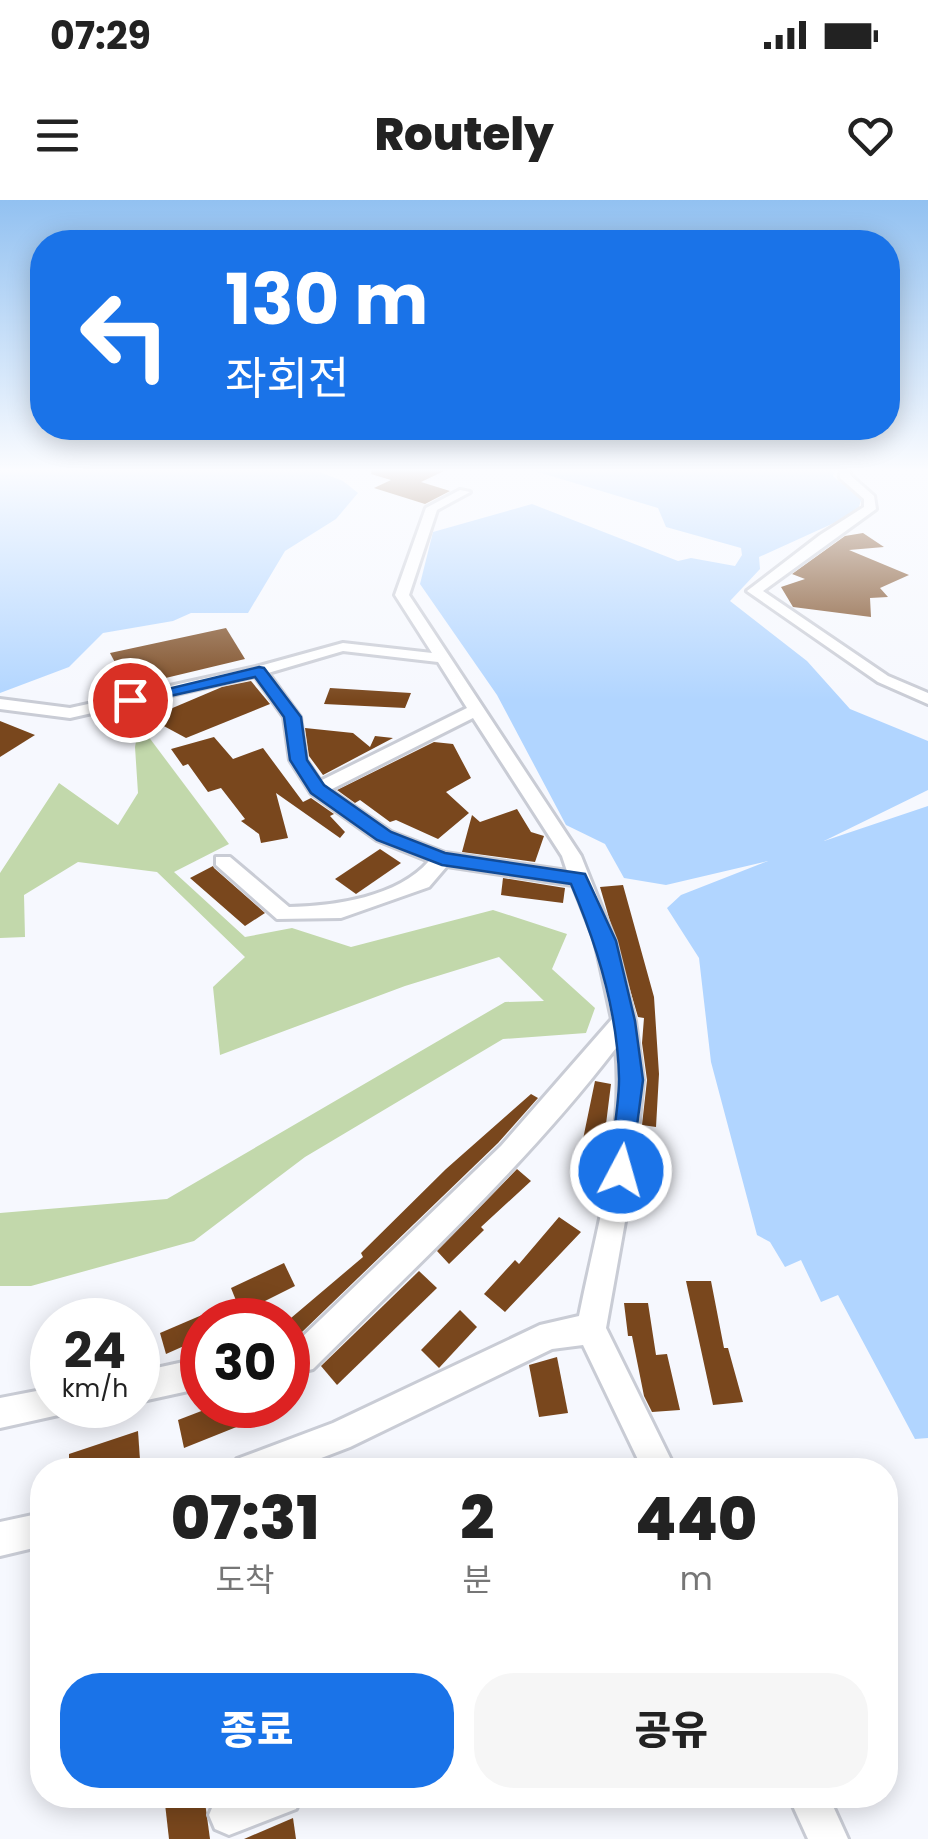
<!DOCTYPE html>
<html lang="ko">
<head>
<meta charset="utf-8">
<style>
  :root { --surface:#fff; --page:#f6f6f6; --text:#222; --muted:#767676; --accent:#1a73e8 }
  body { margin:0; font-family:Poppins,"Noto Sans KR",sans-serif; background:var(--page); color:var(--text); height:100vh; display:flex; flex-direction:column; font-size:38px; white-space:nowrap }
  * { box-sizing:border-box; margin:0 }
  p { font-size:32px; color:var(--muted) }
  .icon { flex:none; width:55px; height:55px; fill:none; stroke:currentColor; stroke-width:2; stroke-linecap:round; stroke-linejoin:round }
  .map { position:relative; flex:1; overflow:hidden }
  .sheet { position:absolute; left:30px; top:1258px; width:868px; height:350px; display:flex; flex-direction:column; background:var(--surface); border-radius:40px; box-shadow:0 5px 25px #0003 }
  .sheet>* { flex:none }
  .hud { position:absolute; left:30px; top:30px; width:870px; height:210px; border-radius:40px; box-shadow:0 5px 25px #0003; background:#1a73e8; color:#fff; overflow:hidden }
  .speed { position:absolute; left:30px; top:1098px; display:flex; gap:20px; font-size:50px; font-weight:700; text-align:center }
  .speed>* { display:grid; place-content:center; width:130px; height:130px; border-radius:50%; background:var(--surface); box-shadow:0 5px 25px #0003; line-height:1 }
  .speed small { font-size:25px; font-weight:400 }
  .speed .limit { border:15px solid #d22; background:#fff; color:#111 }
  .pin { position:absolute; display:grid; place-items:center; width:85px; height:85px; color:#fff; margin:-42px; border:5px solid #fff; border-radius:50%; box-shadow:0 2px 10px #0007 }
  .me { position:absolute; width:110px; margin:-55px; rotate:6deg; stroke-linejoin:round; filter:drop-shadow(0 0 8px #0008) }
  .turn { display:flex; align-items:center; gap:35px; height:210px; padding:0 30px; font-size:45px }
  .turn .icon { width:130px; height:130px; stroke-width:2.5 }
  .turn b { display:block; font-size:70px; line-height:85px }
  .eta { display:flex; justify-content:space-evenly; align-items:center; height:170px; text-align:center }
  .eta b { font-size:60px; font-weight:800; line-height:70px }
  .primary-button { display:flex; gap:20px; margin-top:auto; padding:20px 30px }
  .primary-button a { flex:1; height:115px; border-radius:40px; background:var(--accent); color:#fff; font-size:40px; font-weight:800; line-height:115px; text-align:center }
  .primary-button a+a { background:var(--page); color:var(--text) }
  .status { display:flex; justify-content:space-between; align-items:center; height:70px; padding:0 50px; background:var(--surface); direction:ltr }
  .status svg { height:28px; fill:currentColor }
  header { display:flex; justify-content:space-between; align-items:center; height:130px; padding:0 30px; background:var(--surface); font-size:45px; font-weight:800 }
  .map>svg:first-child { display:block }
</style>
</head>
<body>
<div class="status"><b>07:29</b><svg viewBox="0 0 49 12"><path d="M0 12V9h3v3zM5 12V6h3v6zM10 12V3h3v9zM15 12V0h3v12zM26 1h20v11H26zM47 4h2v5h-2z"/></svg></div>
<header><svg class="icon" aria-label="menu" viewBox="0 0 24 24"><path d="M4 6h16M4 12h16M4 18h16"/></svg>Routely<svg class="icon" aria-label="heart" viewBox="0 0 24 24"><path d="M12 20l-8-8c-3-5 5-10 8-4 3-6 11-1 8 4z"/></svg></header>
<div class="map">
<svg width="928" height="1639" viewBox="0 0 928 1639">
  <rect width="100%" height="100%" fill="#f6f8fe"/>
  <path fill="#c2d8ab" d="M139,524L229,644L174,672L245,737L292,728L351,747L493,710L567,734L552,769L595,808L586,833L503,839L305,957L194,1041L31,1086H0V1013L167,999L505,802L544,801L499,757L405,786L220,855L213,787L245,757L157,672L78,662L24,695L25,737L0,738V673L59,583L118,625L138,593L135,547Z"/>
  <g fill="#b1d5ff">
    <path d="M0,270H314L343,281L358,293L336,319L285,351L248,413H191L173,421L103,433L69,467L0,493Z"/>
    <path d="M531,270H835L833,276C842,286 854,287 862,297L858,310L845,318L759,357L760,369L730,401L807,461L850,509L928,541V590L824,641L928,606V1238L915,1239L838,1095L821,1102L801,1060L785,1067L770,1042L757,1035L711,862L699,758L667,708L681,695L768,661L666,685L624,678L605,644L566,625L497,495L420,384L433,332L532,304L678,361L691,358L735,366L742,355L741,348L666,327L658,308Z"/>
  </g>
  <g fill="#79471d">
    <path d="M372,270H446L421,282L450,291L425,304L374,288L391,280L371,274Z"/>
    <path d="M863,333L884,347L849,350L909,375L880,388L888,397L870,398L871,417L793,407L781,387L805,379L792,374L845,336Z"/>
    <path d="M226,428L245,459L128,487L110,453Z"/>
    <path d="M251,481L270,504L186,538L149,518L222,487Z"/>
    <path d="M330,488L411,493L405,508L324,504Z"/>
    <path d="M0,521L35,535L0,557Z"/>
    <path d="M305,528L353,533L370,547L375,536L393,538L323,575L309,556Z"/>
    <path d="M214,537L233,559L263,548L303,602L311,598L334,614L330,616L345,632L340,638L276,593L288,638L261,643L259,634L241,621L245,619L221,588L208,592L188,564L183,566L171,549Z"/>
    <path d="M434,542L453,544L471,578L446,592L469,613L438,639L396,620L390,622L360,600L355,603L337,590Z"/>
    <path d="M517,609L531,632L544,636L535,662L462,652L472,615L480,622Z"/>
    <path d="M380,649L401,663L356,694L335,679Z"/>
    <path d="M213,666L214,668L265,713L245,726L190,678Z"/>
    <path d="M503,678L565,688L563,703L501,695Z"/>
    <path d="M623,685L654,797L659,874L656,927L642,925L647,880L642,843L644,818L638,817L600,687Z"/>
    <path d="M595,881L611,884L604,940L608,941L601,979L576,973Z"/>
    <path d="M531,894L538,898L498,943L302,1132L291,1118L363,1057L361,1053L446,969Z"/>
    <path d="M517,969L531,981L481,1027L484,1030L449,1064L437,1051Z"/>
    <path d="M559,1017L581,1032L505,1112L484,1094L515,1060L519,1064Z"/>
    <path d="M284,1063L295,1086L241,1113L231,1088Z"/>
    <path d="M419,1071L437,1088L337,1185L321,1166Z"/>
    <path d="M686,1081H711L724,1148H728L743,1202L713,1205Z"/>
    <path d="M624,1103H648L656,1155L667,1154L680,1210L652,1212L644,1196L632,1136H628Z"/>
    <path d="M460,1110L477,1127L439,1168L421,1150Z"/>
    <path d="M202,1115V1138L166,1154L160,1133Z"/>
    <path d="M557,1157L568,1213L539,1217L529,1165Z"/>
    <path d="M217,1205H251L254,1220L184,1248L178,1220Z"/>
    <path d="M138,1231L140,1260L110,1270H69V1254Z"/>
    <path d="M164,1595H204L210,1639H169Z"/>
    <path d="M293,1618L296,1639H244Z"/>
  </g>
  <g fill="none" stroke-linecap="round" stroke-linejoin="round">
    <g stroke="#c9ccd5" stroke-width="6">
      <g id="minor">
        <path d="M840,270H850V275L874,296L876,309L763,391L888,476L928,493V504L878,482L747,391L820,335L864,307V299L840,278Z"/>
        <path d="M460,290L470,292L437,310L409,395L581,656L615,741L635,821L643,880L634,971L606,1128L676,1270H643L583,1145L552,1149L350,1247L290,1270H232L237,1259L333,1223L540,1125L579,1116C596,1030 625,936 616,848C526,965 417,1065 313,1169L288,1175V1145L295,1144L501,946L612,819L595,741L573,685L447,666L429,687L341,718L277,719L216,665V657H230L289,707C335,706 398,697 429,661L377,640L311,593L290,560L284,517L255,476L70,518L0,509V499L70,508L256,467L343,443L432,453L395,395L426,308ZM343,451L438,462L467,508L320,581L306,560L300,517L268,473ZM473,518L562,656L567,671L445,653L391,632L330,590Z"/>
        <path d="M202,1158V1188L138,1202V1172Z"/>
        <path d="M52,1188V1205H67L63,1214L0,1228V1198Z"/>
        <path d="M42,1313V1346L0,1356V1322Z"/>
        <path d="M229,1595H302L296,1609L229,1635L215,1629L209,1615L215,1601Z"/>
        <path d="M788,1595H828L848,1639H808Z"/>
      </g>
    </g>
    <use href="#minor" fill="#fff" fill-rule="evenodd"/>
  </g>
  <linearGradient id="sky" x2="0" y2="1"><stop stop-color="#92c1f1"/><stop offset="0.54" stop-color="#fbfcff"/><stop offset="1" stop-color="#fbfcff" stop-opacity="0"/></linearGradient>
  <rect width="928" height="500" fill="url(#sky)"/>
  <path fill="#1a73e8" stroke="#114b97" stroke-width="2.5" d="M259,467L264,468L301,517L307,560L324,585L391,632L445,653L585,674L616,741L635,821L643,880L630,979L621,983L612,979L608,971C612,941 619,909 619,879C618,811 597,745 571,684L442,665L377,640L311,593L290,560L284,517L255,477L130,505L122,500Z"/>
</svg>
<div class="speed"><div>24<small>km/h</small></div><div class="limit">30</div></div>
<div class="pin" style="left:130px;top:500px;background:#d93025"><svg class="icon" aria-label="arrive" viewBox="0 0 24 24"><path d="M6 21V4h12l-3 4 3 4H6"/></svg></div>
<svg class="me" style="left:621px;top:971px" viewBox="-20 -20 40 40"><circle r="17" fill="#1a73e8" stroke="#fff" stroke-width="3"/><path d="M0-11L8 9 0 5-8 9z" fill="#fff"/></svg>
<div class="hud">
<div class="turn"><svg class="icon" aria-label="left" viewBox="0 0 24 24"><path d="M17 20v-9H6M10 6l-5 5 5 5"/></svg><div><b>130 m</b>좌회전</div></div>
</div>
<section class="sheet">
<div class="eta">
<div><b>07:31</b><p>도착</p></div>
<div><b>2</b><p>분</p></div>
<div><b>440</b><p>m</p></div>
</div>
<div class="primary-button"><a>종료</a><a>공유</a></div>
</section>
</div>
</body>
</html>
